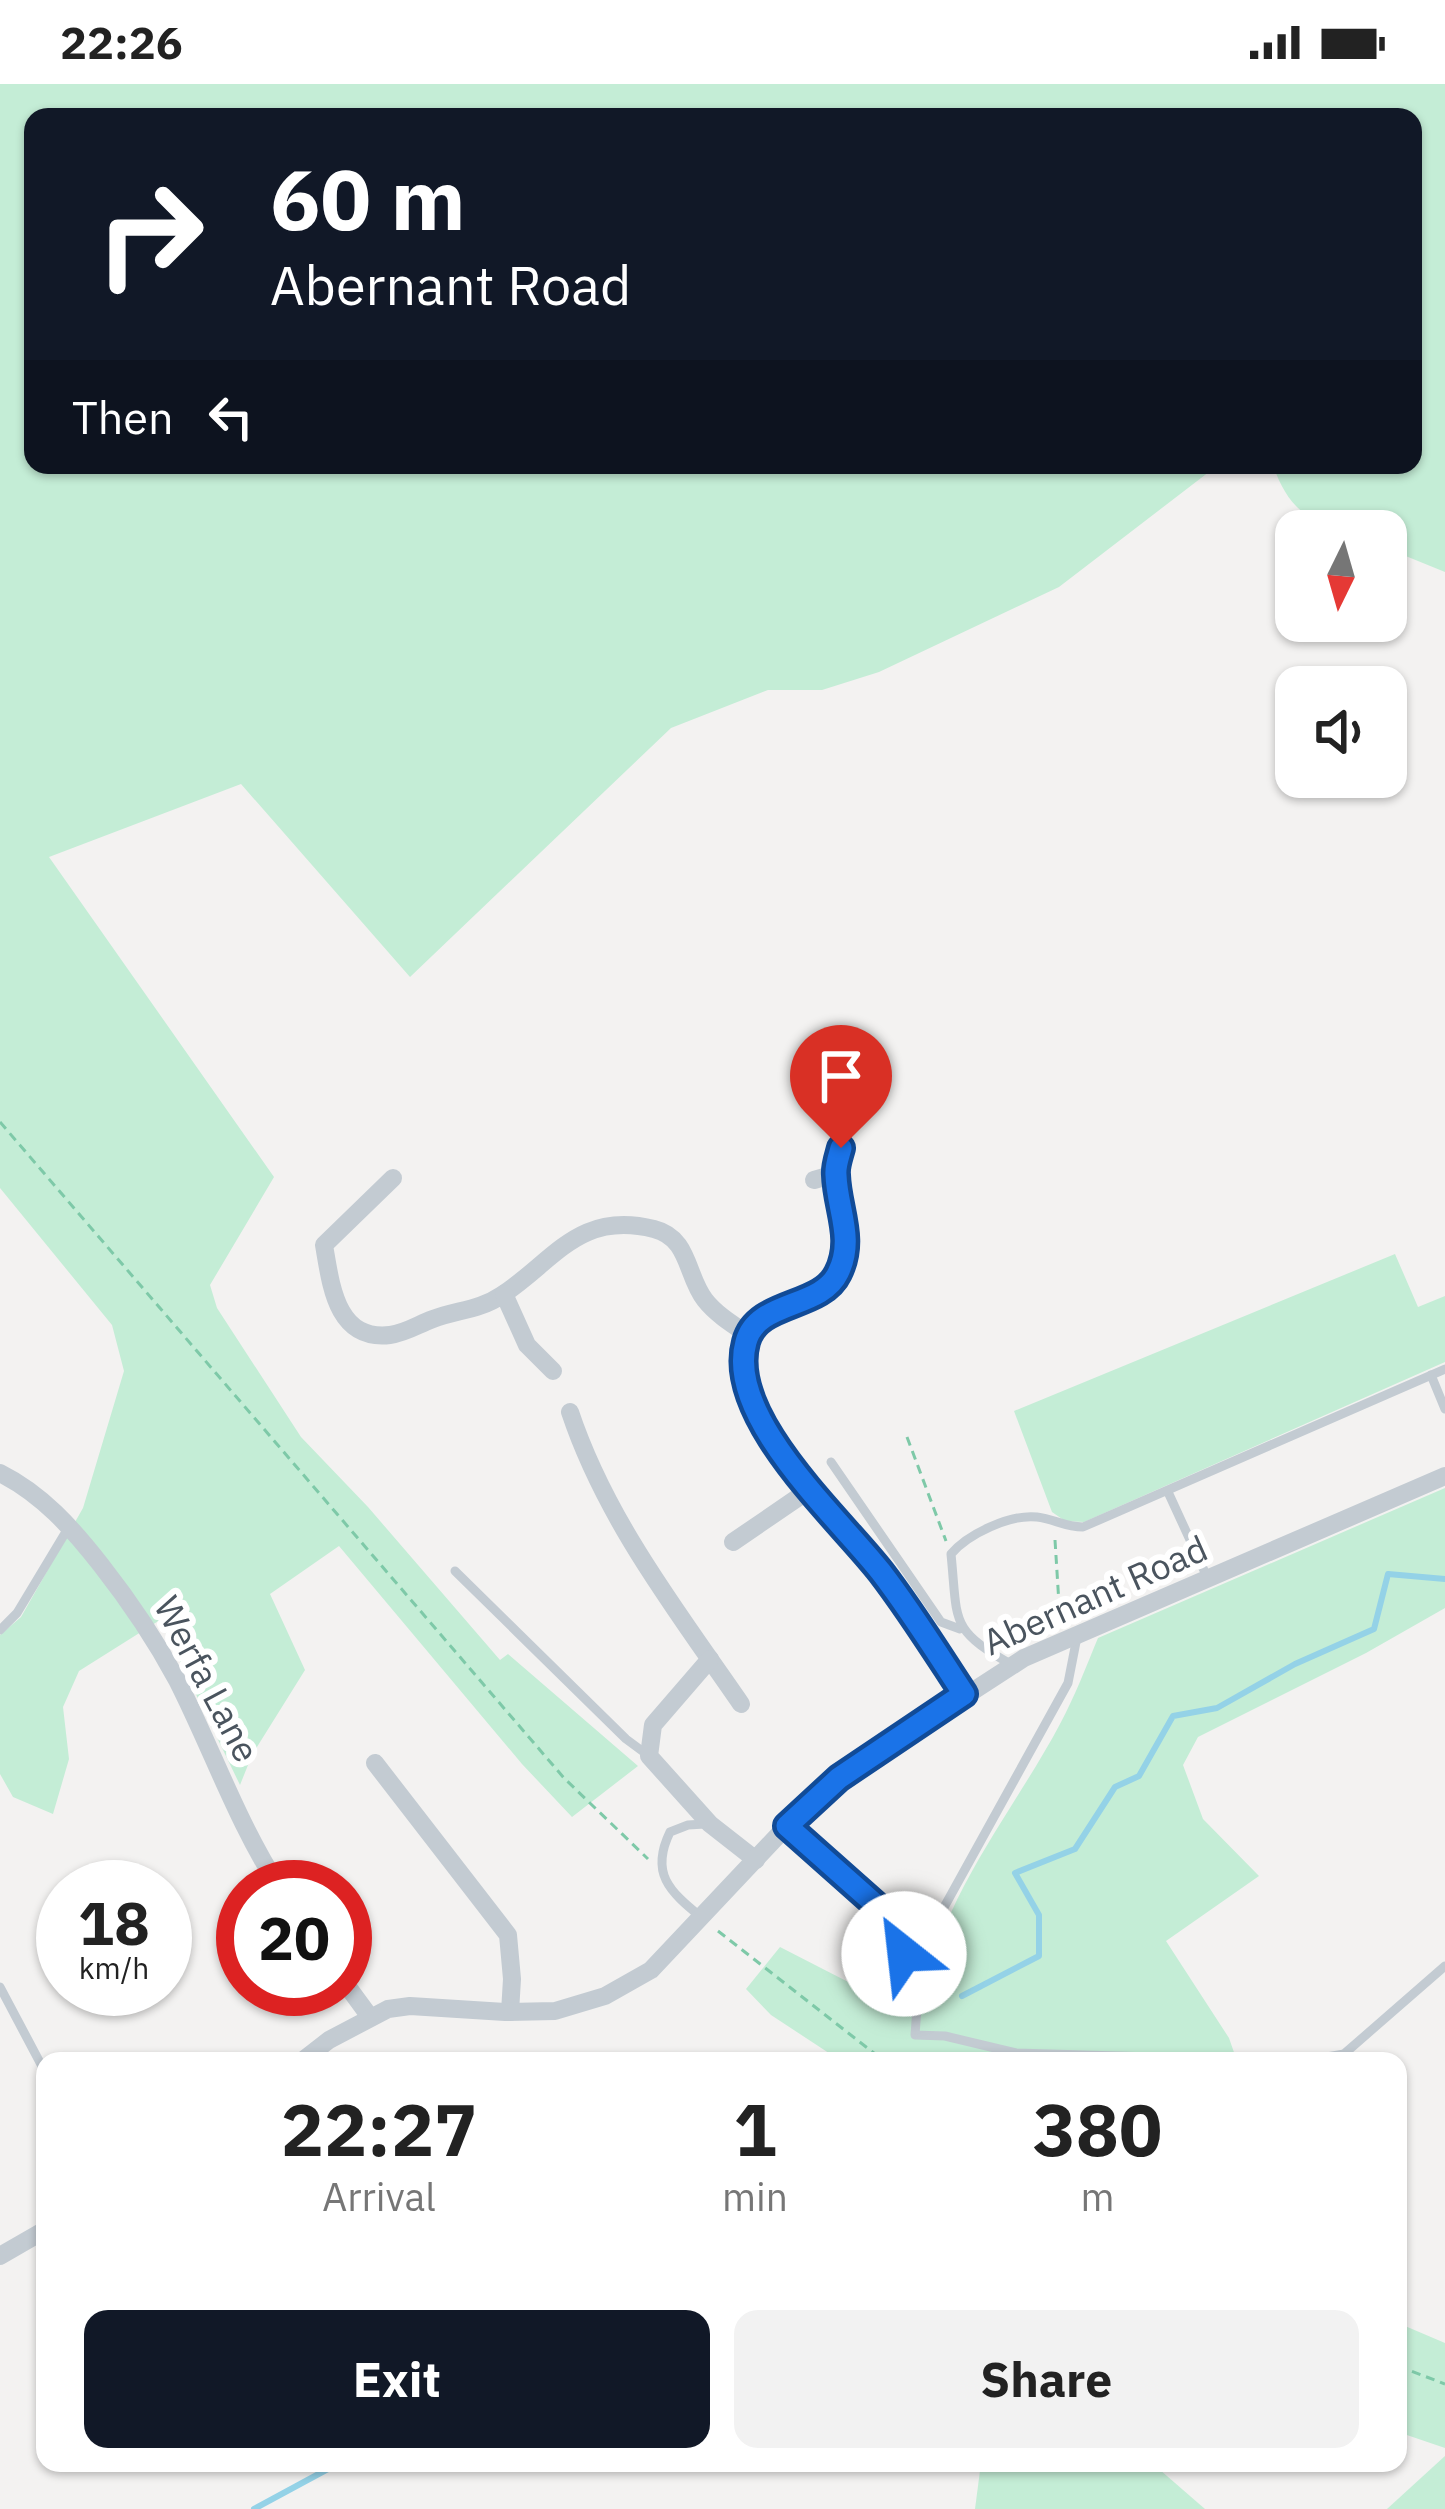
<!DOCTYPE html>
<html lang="en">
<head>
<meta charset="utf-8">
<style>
  :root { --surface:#fff; --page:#f2f2f2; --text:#222; --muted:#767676; --accent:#111827 }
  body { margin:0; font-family:"IBM Plex Sans",sans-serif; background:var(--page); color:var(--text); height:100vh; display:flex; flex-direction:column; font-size:45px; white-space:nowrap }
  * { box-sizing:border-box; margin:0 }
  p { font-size:39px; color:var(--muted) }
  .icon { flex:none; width:66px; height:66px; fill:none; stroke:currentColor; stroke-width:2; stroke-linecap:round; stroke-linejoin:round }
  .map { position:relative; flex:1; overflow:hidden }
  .sheet { position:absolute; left:36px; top:1968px; width:1371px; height:420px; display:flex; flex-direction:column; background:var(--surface); border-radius:24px; box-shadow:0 3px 9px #0004 }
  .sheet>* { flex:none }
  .banner { position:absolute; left:24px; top:24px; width:1398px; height:366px; border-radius:24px; box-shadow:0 3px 9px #0004; background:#111827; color:#fff; overflow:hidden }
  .needle { width:78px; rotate:185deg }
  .buttons { position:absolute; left:1275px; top:426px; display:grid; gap:24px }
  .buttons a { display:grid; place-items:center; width:132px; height:132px; border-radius:24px; background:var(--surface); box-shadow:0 3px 9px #0004; font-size:60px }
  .speed { position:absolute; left:36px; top:1776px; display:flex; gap:24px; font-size:60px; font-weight:700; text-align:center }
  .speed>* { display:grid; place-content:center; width:156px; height:156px; border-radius:50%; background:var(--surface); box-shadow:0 3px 9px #0004; line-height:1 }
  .speed small { font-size:30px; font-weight:400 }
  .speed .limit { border:18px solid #d22; background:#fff; color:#111 }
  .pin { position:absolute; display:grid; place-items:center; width:102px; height:102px; color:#fff; margin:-123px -51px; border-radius:50% 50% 50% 0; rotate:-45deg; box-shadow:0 0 12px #0007 }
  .pin .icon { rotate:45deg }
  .me { position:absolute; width:132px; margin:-66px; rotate:331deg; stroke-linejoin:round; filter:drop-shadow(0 0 9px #0008) }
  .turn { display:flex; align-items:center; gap:42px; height:252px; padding:0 48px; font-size:54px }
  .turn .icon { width:156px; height:156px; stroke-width:2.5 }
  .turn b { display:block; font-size:84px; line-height:102px }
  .then { display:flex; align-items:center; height:114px; padding:0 48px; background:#0003; gap:24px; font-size:45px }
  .eta { display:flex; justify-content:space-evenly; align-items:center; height:204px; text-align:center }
  .eta b { font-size:72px; font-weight:700; line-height:84px }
  .cta { display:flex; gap:24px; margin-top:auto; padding:24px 48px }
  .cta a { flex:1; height:138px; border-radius:24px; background:var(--accent); color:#fff; font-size:48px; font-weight:700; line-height:138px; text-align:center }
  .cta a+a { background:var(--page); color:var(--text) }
  .status { display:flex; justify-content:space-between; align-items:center; height:84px; padding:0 60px; background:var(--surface); direction:ltr }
  .status svg { height:33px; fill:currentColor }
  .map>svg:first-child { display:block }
</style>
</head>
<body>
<div class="status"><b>22:26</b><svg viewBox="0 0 49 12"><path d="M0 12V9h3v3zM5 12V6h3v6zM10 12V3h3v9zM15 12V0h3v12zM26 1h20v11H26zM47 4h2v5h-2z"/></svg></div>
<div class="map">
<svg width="1445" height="2425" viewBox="0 0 1445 2425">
  <rect width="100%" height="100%" fill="#f3f2f1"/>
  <g fill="#c4edd6">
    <path d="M0,0H1445V488L1386,464V447C1328,447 1293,440 1273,381H1413V33H33V381H1218L1059,503L879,588L822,606H768L671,644L410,893L241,700L49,773L274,1093L210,1201L217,1224L301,1353L368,1423L500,1576L508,1570L638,1682L572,1733L522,1680L339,1462L270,1510L305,1586L252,1671L240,1701L160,1536L79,1587L63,1623L69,1675L53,1730L13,1713L0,1690V1551L21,1533L83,1424L124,1287L112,1241L0,1104Z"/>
    <path d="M1395,1170L1418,1223L1445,1212V1278L1084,1438L1065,1437L1052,1428L1014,1327Z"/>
    <path d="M1445,1404V1524L1366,1569L1198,1653L1183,1681L1203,1735L1259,1792L1166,1857L1229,1954L1237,1977H841L771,1931L746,1905L780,1863L897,1923L924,1924C933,1822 1013,1729 1060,1640C1075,1612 1086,1583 1098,1554Z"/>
    <path d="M1398,2239L1445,2259V2364L1398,2348Z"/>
    <path d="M1445,2372V2425H1387Z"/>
    <path d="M981,2379H1152L1205,2425H975Z"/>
  </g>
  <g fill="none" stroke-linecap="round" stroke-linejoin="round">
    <g stroke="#94d2e7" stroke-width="6">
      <path d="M962,1912L1039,1872V1831L1015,1789L1075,1765L1115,1703L1139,1692L1173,1632L1217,1624L1295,1580L1374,1545L1388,1490L1445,1495"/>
      <path d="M254,2425L339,2379"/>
    </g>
    <g stroke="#7ec9a8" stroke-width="3" stroke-dasharray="9 6" stroke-linecap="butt">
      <path d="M0,1038L564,1694L648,1775"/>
      <path d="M907,1353L946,1457"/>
      <path d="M1055,1456L1060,1536"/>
      <path d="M718,1847L884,1977"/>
      <path d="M1398,2282L1445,2300"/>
    </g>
    <g stroke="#c3cbd2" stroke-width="9">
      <path d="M1431,1291L1445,1325"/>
      <path d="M831,1378L941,1538L960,1545"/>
      <path d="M1168,1408L1208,1495"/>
      <path d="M455,1487L626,1655L649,1672"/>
      <path d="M0,1546L17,1529L70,1441"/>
      <path d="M1077,1553L1068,1599L937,1836L920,1885L915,1951L945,1952L1016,1969L1288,1977"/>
      <path d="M1012,1581C949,1545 958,1539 951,1470C968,1450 1010,1430 1037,1433C1054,1435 1065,1443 1083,1443L1445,1285"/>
      <path d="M787,1742L903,1845L904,1870L888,1896"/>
      <path d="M701,1833C669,1807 650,1789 670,1748L688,1741L705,1740"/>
      <path d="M0,1903L45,1988"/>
      <path d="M1304,1977L1344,1970L1445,1882"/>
    </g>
    <g stroke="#c3cbd2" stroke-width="18">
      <path d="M835,1090C843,1127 861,1184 820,1208C810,1214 797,1217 786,1223C773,1229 758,1236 749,1249C710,1310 846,1443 881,1488C910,1527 937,1569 964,1609"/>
      <path d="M393,1094L324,1161C331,1201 336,1257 390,1251C406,1249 419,1240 433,1235C457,1226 480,1226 502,1211C554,1177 579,1126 654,1145C690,1154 686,1192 705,1216C716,1230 732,1240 747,1250"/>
      <path d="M814,1096L835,1090L840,1064"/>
      <path d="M504,1210L527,1261L553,1287"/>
      <path d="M570,1328C606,1436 677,1527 741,1620"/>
      <path d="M0,1389C42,1410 72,1444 101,1481C130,1518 155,1555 177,1596C212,1665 237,1738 279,1803"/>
      <path d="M733,1458L809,1406"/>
      <path d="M710,1575L653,1641L649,1672L710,1740L756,1776"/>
      <path d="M375,1679L508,1851L512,1895L510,1928"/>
      <path d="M345,1899L370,1933"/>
      <path d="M302,1977L329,1956L388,1925L410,1922L505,1928L555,1927L605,1912L651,1886L784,1745L839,1694L1024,1574L1445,1392"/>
      <path d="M0,2172L45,2146"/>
    </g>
  </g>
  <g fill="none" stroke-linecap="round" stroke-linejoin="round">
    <g stroke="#114b97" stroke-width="30">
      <path id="route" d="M841,1064C839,1072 835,1082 836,1091C837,1125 855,1155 838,1189C821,1225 757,1216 746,1258C725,1333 839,1434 881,1488C911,1527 937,1569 964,1610L839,1694L787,1742L903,1845L904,1870"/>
    </g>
    <use href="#route" stroke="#1a73e8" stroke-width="21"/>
  </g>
  <g text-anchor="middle" stroke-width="12" stroke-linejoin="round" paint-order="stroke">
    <g font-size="36" fill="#4a545e" stroke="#fff">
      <text transform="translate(1095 1511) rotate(-24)" y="13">Abernant Road</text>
      <text transform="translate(207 1595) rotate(62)" y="13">Werfa Lane</text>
    </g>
  </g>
</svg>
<div class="buttons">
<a><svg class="needle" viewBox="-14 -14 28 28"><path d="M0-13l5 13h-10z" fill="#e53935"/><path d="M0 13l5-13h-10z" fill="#767676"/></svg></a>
<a><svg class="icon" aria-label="sound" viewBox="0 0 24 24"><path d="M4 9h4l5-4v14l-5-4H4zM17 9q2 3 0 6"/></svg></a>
</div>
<div class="speed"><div>18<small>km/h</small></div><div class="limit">20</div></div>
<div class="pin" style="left:841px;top:1064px;background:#d93025"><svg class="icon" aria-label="arrive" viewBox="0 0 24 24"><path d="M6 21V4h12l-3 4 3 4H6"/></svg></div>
<svg class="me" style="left:904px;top:1870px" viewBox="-20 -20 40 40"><circle r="19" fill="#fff"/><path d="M0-13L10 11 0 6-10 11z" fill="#1a73e8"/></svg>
<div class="banner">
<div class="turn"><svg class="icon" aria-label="right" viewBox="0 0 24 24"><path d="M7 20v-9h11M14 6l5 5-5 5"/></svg><div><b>60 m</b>Abernant Road</div></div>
<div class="then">Then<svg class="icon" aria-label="left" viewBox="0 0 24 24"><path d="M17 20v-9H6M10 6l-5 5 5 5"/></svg></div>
</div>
<section class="sheet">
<div class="eta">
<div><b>22:27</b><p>Arrival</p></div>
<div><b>1</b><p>min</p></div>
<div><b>380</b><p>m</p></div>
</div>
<div class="cta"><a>Exit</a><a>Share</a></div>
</section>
</div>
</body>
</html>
